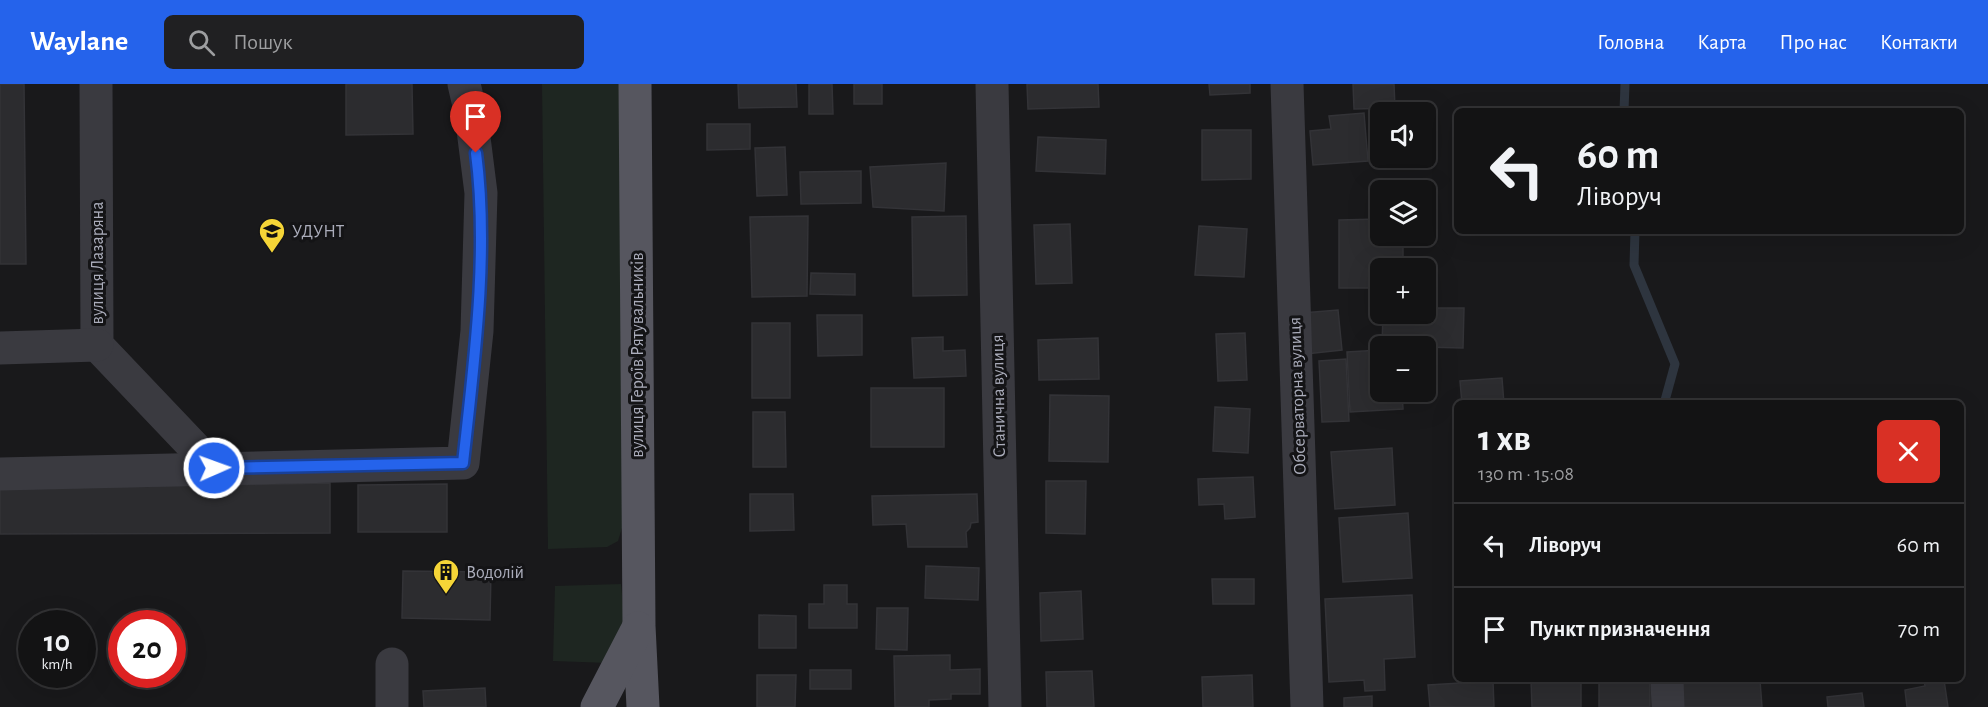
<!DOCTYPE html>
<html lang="uk">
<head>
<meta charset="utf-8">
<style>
  :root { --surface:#131314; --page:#202022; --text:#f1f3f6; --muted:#9d9ea0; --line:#323234; --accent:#2563eb }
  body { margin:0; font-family:"Alegreya Sans",sans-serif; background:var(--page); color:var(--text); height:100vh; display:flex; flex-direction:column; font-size:22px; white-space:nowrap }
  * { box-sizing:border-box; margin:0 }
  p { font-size:20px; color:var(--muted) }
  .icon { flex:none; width:33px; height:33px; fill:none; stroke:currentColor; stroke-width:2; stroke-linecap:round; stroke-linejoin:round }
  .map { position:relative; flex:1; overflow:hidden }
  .sheet { position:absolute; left:1454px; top:316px; width:510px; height:282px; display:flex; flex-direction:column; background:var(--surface); border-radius:9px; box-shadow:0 6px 24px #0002,0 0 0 2px var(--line) }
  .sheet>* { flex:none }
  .guide { position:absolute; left:1454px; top:24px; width:510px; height:126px; border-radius:9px; box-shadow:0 6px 24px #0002,0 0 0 2px var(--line); background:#131314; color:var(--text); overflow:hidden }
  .tools { position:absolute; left:1370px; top:18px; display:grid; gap:12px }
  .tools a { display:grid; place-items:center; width:66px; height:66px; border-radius:9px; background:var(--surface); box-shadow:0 6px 24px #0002,0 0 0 2px var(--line); font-size:30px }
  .speed { position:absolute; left:18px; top:526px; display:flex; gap:12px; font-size:30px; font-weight:700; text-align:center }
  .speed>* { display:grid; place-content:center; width:78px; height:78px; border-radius:50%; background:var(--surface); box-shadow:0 6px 24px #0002,0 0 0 2px var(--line); line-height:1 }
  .speed small { font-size:15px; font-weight:400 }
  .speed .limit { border:9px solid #d22; background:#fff; color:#111 }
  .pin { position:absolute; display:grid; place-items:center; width:51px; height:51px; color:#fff; margin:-62px -26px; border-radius:50% 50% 50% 0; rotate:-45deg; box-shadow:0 0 6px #0007 }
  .pin .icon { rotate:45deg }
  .me { position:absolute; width:66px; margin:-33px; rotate:88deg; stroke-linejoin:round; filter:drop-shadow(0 0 4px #0008) }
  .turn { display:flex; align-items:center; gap:21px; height:126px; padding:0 24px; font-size:27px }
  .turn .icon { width:78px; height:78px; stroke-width:2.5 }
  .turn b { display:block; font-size:42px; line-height:51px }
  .round { display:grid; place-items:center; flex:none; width:63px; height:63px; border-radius:9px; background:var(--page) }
  .overview { display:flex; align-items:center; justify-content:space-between; height:102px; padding:0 24px }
  h1 { font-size:36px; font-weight:600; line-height:45px }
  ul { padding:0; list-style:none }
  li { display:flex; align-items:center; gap:18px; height:84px; padding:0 24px; border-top:2px solid var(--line) }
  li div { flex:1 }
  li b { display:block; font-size:22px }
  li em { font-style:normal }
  header { display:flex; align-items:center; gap:36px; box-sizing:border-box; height:84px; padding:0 30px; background:var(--accent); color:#fff }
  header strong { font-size:28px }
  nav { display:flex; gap:33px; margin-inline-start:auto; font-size:21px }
  .search { width:420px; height:54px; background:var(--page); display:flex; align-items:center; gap:15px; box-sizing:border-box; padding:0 21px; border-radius:9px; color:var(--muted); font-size:22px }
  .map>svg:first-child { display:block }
</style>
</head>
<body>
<header>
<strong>Waylane</strong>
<div class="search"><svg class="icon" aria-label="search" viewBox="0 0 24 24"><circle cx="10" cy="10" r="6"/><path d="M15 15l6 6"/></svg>Пошук</div>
<nav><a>Головна</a><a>Карта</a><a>Про нас</a><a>Контакти</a></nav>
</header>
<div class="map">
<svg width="1988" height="623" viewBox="0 0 1988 623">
  <rect width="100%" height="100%" fill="#19191b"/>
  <g fill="#1e2621">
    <path d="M542,0H621L626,431L618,457L607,463L548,465Z"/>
    <path d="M621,500L625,544L609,579L553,577L555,502Z"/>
  </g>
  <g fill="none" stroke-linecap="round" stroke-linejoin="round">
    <g stroke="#2e353f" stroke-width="9">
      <path d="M1624,27L1625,0"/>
      <path d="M1635,147L1634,181L1675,280L1664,320"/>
    </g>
  </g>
  <g fill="#2c2c2f" stroke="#333337" stroke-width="1.5">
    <path d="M0,0H24L26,180H0Z"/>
    <path d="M346,0H412L413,50L346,51Z"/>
    <path d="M738,0H796L797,23L739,24Z"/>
    <path d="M809,0H832L833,30H809Z"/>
    <rect x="854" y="0" width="28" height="20"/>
    <path d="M1027,0H1098L1099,23L1028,25Z"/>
    <path d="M1209,0H1250V9L1210,11Z"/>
    <path d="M1353,0H1394L1395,24L1354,25Z"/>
    <path d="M1364,29L1368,77L1313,81L1310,47L1331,45L1329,32Z"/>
    <path d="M707,40H750V65L707,66Z"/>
    <path d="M1202,46H1251V95L1202,96Z"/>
    <path d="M1038,53L1106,56L1105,90L1036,87Z"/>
    <path d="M785,63L787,111L757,112L755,64Z"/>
    <path d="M946,79L944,127L873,123L870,83Z"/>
    <path d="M861,87V119L801,120L800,88Z"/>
    <path d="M808,132L807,212L752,213L750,133Z"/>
    <path d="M966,132L967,211L913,212L912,133Z"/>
    <path d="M1380,135V152H1413L1419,157H1403V184L1420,183L1418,184H1380V204H1339V136Z"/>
    <path d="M1070,140L1072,199L1036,200L1034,141Z"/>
    <path d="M1199,142L1247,145L1244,193L1195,191Z"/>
    <path d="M811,189L855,190V211L810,210Z"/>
    <path d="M1425,224H1464L1463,264L1382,262L1383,230H1425Z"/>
    <path d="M1338,226L1342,266L1306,270L1302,229Z"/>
    <path d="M817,231H862V271L818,272Z"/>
    <rect x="752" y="239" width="38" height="75"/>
    <path d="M1245,249L1247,296L1218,297L1216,250Z"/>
    <path d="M943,253V267L965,266L966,292L914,294L912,254Z"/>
    <path d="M1098,254L1099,295L1039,296L1038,256Z"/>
    <path d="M1380,266V308H1402L1403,325L1350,328L1347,268Z"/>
    <path d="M1346,275L1349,337L1322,338L1319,277Z"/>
    <path d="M1502,294L1504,320H1462L1460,297Z"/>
    <rect x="871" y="304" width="73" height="59"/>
    <path d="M1050,311L1109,312L1108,378L1049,377Z"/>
    <path d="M1215,323L1250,325L1248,369L1213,367Z"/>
    <path d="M753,328H785L786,383H753Z"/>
    <path d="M1392,364L1395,421L1335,425L1331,368Z"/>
    <path d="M1253,393L1255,433L1225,435L1224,420L1199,421L1198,395Z"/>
    <path d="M1046,397H1086L1085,450L1046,449Z"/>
    <path d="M330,399V449L0,450V405Z"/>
    <path d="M447,400V448H358V401Z"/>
    <path d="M750,410H793L794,446L750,447Z"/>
    <path d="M977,410L978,438L971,439L970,444L966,448L967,463H908L906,440L873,441L872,412Z"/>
    <path d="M1408,429L1412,494L1343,498L1339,434Z"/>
    <path d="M926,482L979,484L978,516L925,514Z"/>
    <path d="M403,487L491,488L490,536L402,534Z"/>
    <path d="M1212,495H1254V520H1213Z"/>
    <path d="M824,501H847V520H857V544H809V520H824Z"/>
    <path d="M1081,507L1083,555L1041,557L1040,509Z"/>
    <path d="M1412,511L1415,573L1384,575L1385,606L1365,607L1364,596L1329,598L1325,515Z"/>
    <path d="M877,524H908L907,566L876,565Z"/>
    <path d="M759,531L796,532V564H759Z"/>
    <path d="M950,571V586L980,585V610H951V615L929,616V623H895L894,572Z"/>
    <rect x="810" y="586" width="41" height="19"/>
    <path d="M1092,587L1094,623H1047L1046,588Z"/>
    <path d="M757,591H796L795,623H757Z"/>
    <path d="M1252,591L1253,623H1203L1202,593Z"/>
    <path d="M1531,596H1581V623H1532Z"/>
    <rect x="1599" y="596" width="51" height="27"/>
    <path d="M1741,596H1760L1762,623H1682L1681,599Z"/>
    <path d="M1924,596H1944L1948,623H1907L1905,606L1925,602Z"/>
    <path d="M1493,597L1494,623H1430L1428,601Z"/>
    <path d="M485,604L486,623H424L423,607Z"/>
    <path d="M1862,609L1864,623H1828L1827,613Z"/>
    <path d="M1372,612V623H1344V614Z"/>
  </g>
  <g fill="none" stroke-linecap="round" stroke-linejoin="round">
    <g stroke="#3a3a40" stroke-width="33">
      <path d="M96,0L97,261L214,384"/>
      <path d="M992,0L1005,623"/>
      <path d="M1287,0L1307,623"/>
      <path d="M0,264L97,261"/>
      <path d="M0,390L463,379L477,247L481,109L471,30L464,0"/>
      <path d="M392,580V623"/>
      <path d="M1667,596L1668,623"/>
    </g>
    <g stroke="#56565f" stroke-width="33">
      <path d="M635,0L639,542L643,623"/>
      <path d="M597,623L638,544"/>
    </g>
  </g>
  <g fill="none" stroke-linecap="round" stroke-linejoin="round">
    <g stroke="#184099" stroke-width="15">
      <path id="route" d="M214,384L463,379C474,279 489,169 476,69"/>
    </g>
    <use href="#route" stroke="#2563eb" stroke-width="10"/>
  </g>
  <defs>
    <g id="university-pin" transform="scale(1.35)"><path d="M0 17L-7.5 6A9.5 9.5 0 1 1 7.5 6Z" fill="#f5d537" stroke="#141416"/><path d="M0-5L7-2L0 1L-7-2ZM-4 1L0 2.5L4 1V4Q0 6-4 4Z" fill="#111"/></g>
    <g id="building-pin" transform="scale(1.35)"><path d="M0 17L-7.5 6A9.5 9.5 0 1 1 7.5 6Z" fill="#f5d537" stroke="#141416"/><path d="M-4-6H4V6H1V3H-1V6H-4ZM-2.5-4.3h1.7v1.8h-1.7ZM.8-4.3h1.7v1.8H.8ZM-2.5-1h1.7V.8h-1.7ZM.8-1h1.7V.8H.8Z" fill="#111"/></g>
  </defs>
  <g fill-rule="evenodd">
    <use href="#university-pin" x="272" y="147"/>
    <use href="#building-pin" x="446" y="488"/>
  </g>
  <g text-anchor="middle" stroke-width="6" stroke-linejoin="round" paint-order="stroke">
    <g font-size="18" fill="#abadbb" stroke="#141416" text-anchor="start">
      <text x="292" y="153">УДУНТ</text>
      <text x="466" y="494">Водолій</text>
    </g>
    <g font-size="18" fill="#abadbb" stroke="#141416">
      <text transform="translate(97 179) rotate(-90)" y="6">вулиця Лазаряна</text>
      <text transform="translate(637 271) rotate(-90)" y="6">вулиця Героїв Рятувальників</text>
      <text transform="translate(998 312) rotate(-91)" y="6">Станична вулиця</text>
      <text transform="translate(1297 312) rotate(-92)" y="6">Обсерваторна вулиця</text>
    </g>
  </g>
</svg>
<div class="tools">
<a><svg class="icon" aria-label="sound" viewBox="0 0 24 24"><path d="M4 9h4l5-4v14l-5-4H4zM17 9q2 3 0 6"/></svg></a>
<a><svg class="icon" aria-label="layers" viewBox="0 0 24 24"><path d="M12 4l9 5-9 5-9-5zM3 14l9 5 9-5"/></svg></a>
<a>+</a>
<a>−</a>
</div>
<div class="speed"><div>10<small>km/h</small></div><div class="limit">20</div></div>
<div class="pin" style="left:476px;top:69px;background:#d93025"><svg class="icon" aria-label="arrive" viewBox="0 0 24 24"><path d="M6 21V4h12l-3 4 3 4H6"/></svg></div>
<svg class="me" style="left:214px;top:384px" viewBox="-20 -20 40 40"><circle r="17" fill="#2563eb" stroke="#fff" stroke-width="3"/><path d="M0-11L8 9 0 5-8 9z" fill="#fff"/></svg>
<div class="guide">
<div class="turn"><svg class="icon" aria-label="left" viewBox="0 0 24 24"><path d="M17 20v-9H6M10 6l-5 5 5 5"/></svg><div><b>60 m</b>Ліворуч</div></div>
</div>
<section class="sheet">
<div class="overview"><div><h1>1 хв</h1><p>130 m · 15:08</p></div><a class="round" style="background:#d93025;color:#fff"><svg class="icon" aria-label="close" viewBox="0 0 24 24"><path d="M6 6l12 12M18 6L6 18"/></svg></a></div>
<ul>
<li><svg class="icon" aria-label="left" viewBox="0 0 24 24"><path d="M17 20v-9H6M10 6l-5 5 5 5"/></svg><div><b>Ліворуч</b></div><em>60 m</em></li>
<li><svg class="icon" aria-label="arrive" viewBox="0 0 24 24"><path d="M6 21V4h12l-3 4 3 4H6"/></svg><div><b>Пункт призначення</b></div><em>70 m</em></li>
</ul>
</section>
</div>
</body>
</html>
